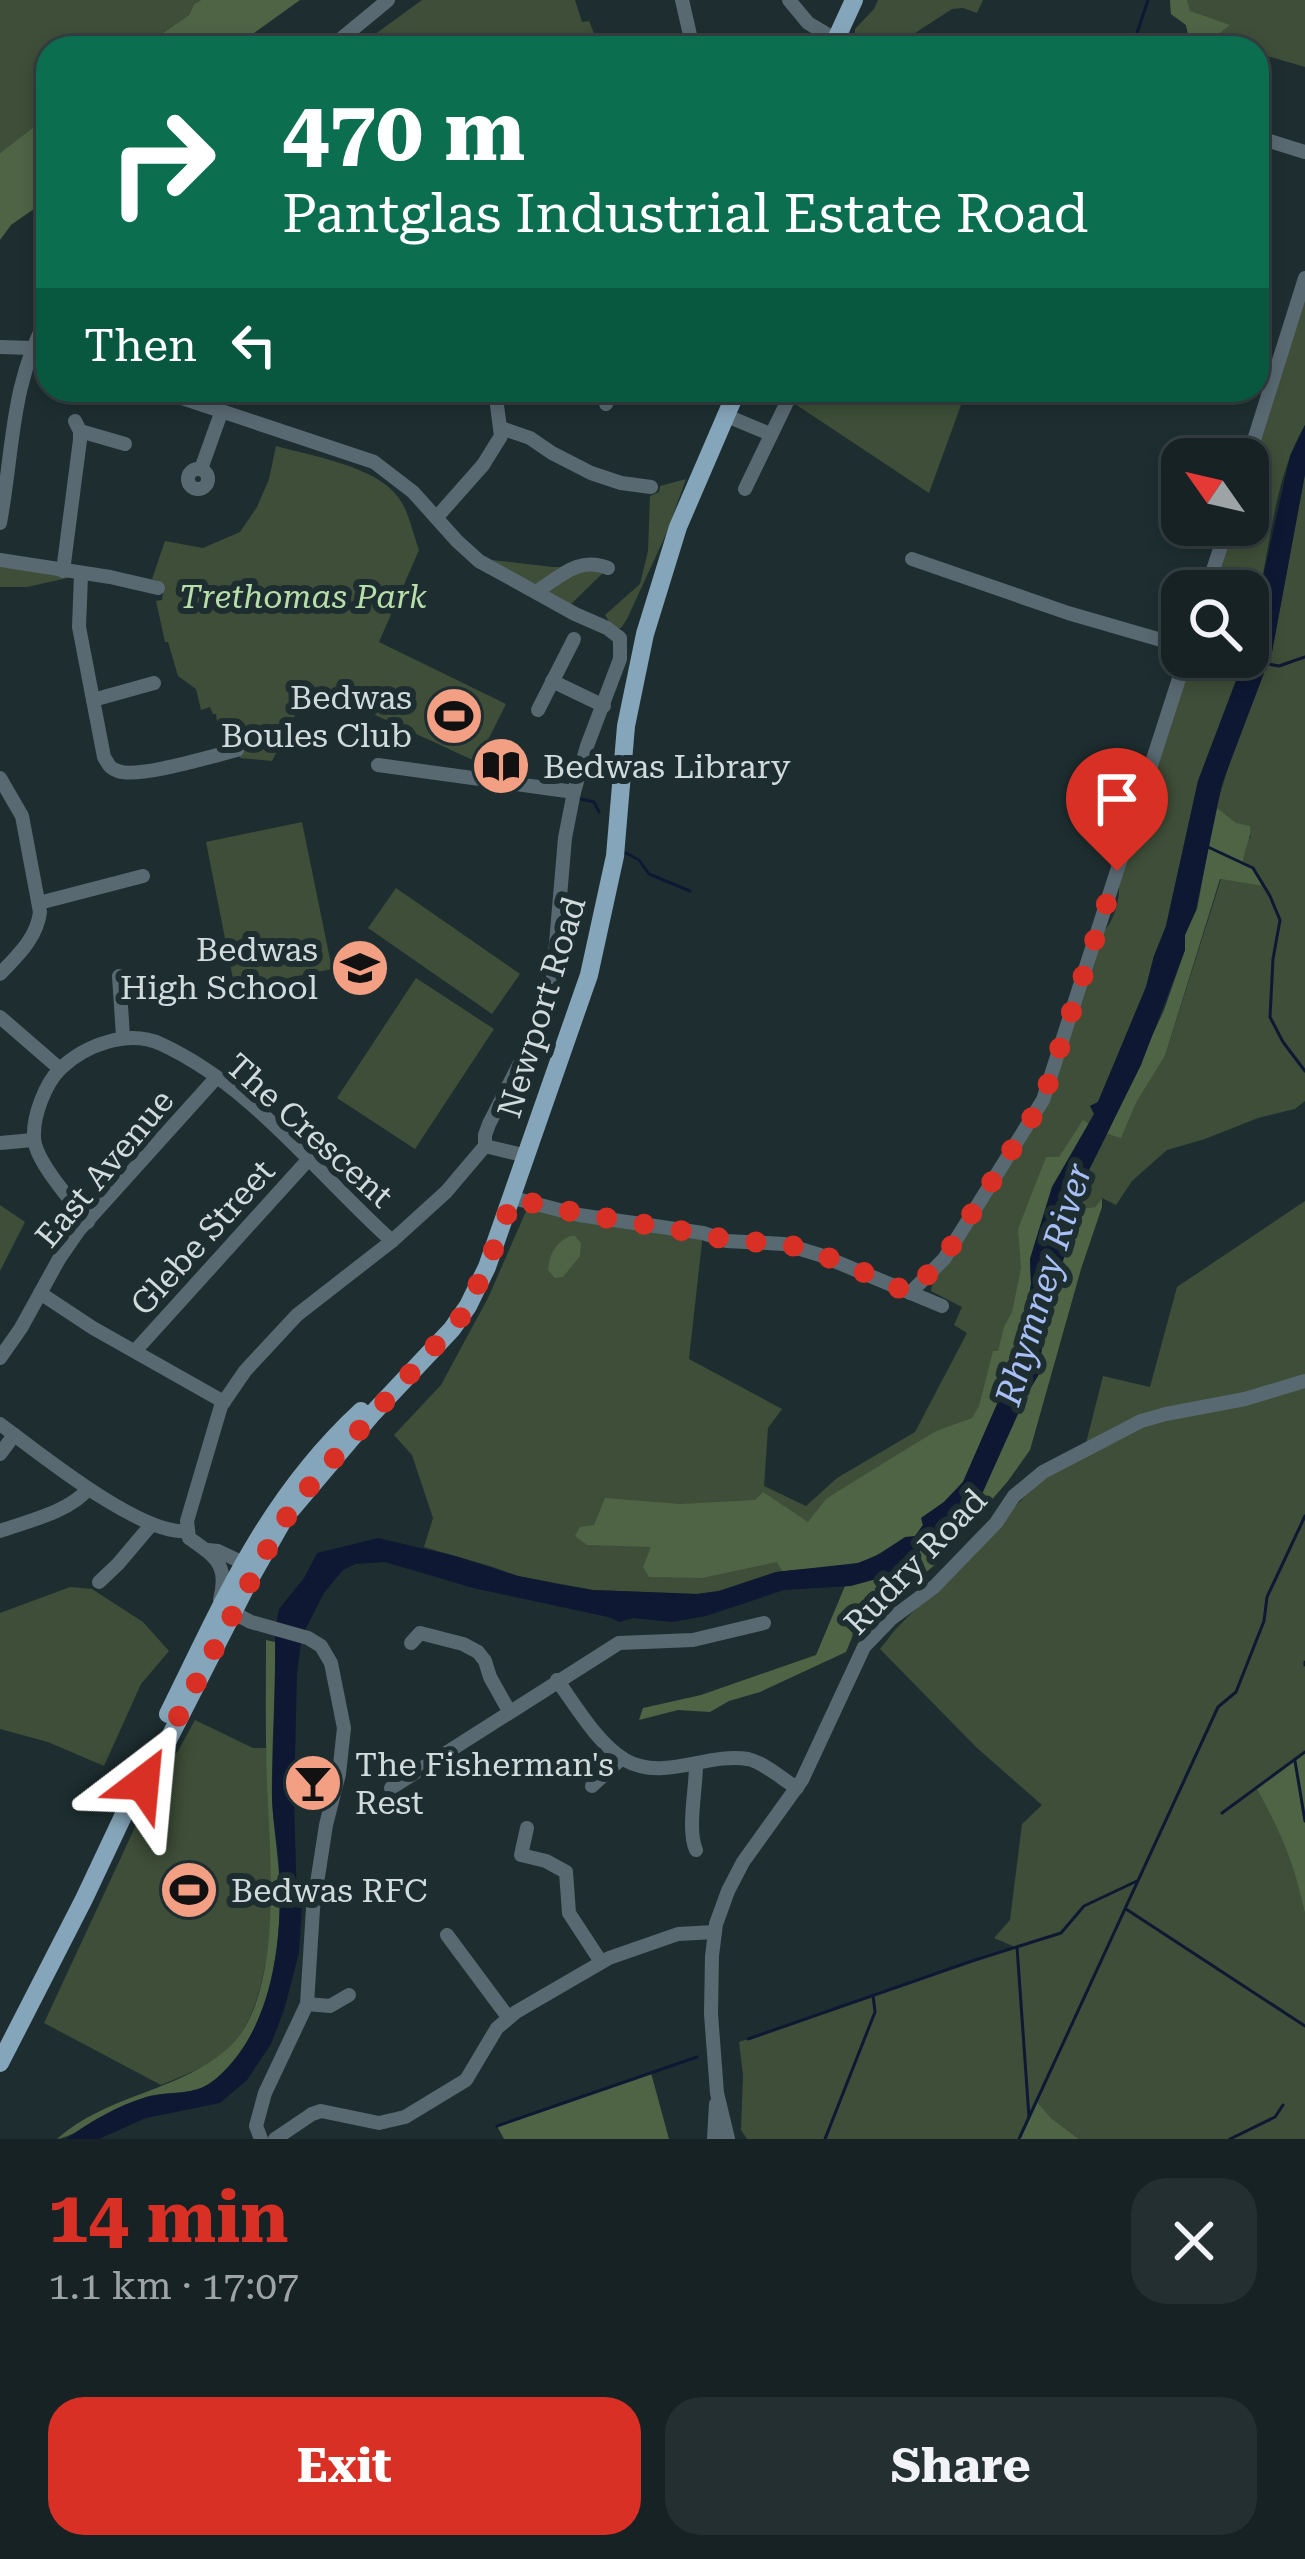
<!DOCTYPE html>
<html lang="en">
<head>
<meta charset="utf-8">
<style>
  :root { --surface:#162224; --page:#232f31; --text:#f1f3f6; --muted:#9ea4a6; --line:#353f41; --accent:#d93025 }
  body { margin:0; font-family:"Roboto Serif",serif; background:var(--page); color:var(--text); height:100vh; display:flex; flex-direction:column; font-size:45px; white-space:nowrap }
  * { box-sizing:border-box; margin:0 }
  p { font-size:39px; color:var(--muted) }
  .icon { flex:none; width:66px; height:66px; fill:none; stroke:currentColor; stroke-width:2; stroke-linecap:round; stroke-linejoin:round }
  .map { position:relative; height:2139px; overflow:hidden }
  .details { display:flex; flex-direction:column; background:var(--surface); flex:1 }
  .details>* { flex:none }
  .guide { position:absolute; left:36px; top:36px; width:1233px; height:366px; border-radius:36px; box-shadow:0 6px 18px #0003,0 0 0 3px var(--line); background:#0b6e4f; color:#fff; overflow:hidden }
  .needle { width:78px; rotate:304deg }
  .tools { position:absolute; left:1161px; top:438px; display:grid; gap:24px }
  .tools a { display:grid; place-items:center; width:108px; height:108px; border-radius:24px; background:var(--surface); box-shadow:0 6px 18px #0003,0 0 0 3px var(--line); font-size:60px }
  .pin { position:absolute; display:grid; place-items:center; width:102px; height:102px; color:#fff; margin:-123px -51px; border-radius:50% 50% 50% 0; rotate:-45deg; box-shadow:0 0 12px #0007 }
  .pin .icon { rotate:45deg }
  .me { position:absolute; width:132px; margin:-66px; rotate:29deg; stroke-linejoin:round; filter:drop-shadow(0 0 9px #0008) }
  .turn { display:flex; align-items:center; gap:42px; height:252px; padding:0 48px; font-size:54px }
  .turn .icon { width:156px; height:156px; stroke-width:2.5 }
  .turn b { display:block; font-size:84px; line-height:102px }
  .then { display:flex; align-items:center; height:114px; padding:0 48px; background:#0003; gap:24px; font-size:45px }
  .round { display:grid; place-items:center; flex:none; width:126px; height:126px; border-radius:36px; background:var(--page) }
  .overview { display:flex; align-items:center; justify-content:space-between; height:204px; padding:0 48px }
  h1 { font-size:72px; font-weight:700; line-height:90px; color:var(--accent) }
  .button { display:flex; gap:24px; margin-top:auto; padding:24px 48px }
  .button a { flex:1; height:138px; border-radius:36px; background:var(--accent); color:#fff; font-size:48px; font-weight:700; line-height:138px; text-align:center }
  .button a+a { background:var(--page); color:var(--text) }
  .map>svg:first-child { display:block }
</style>
</head>
<body>
<div class="map">
<svg width="1305" height="2139" viewBox="0 0 1305 2139">
  <rect width="100%" height="100%" fill="#1e2e30"/>
  <g fill="#3e4e38">
    <path d="M0,0H201L194,4L189,15L141,48H48V116L0,153Z"/>
    <path d="M422,0H575L582,22L589,21L600,48H356Z"/>
    <path d="M878,0H983L977,13L963,8L952,9L892,48H848L855,37V29L874,9Z"/>
    <path d="M1170,0H1305V67L1257,53V48H1244L1188,34L1186,25L1171,14Z"/>
    <path d="M1305,301V425C1273,479 1271,549 1255,610L1251,612L1248,637V591H1211L1232,525H1248V472Z"/>
    <path d="M799,390L834,395L920,390L961,405L929,493L792,402Z"/>
    <path d="M276,446C311,456 376,466 398,497C409,511 413,534 419,550L379,642L506,704L477,762L310,685L272,761L240,758L238,743L226,744L221,722H217L216,714H213L210,707L201,710L196,689L178,676L168,642H165L156,601L162,600L164,584L152,579L165,541L203,548L240,532L257,507L269,479Z"/>
    <path d="M1305,474V1101L1295,1109L1258,1118L1205,1139L1167,1150L1132,1181L1116,1205L1102,1198L1095,1207L1076,1209L1085,1178L1107,1134L1121,1137L1136,1103L1165,1056L1221,879L1263,885L1243,864V849L1251,836L1216,807L1236,742L1272,652Z"/>
    <path d="M686,479L667,532L627,619L621,628H613L605,615L640,584L648,551L650,496L659,492L660,486Z"/>
    <path d="M0,560L81,575L27,587H0Z"/>
    <path d="M492,560L553,567L608,568L566,609L485,564Z"/>
    <path d="M1190,657H1245L1198,781L1166,926L1154,956L1146,987L1098,1102L1090,1106L1095,1113L1052,1187L1030,1259L1001,1395L858,1563L776,1572L719,1591L697,1594L593,1590L518,1576L490,1566L424,1547L433,1518L412,1455L394,1435L441,1385L488,1298L530,1202L703,1233L689,1359L782,1409L768,1428L764,1486L806,1506L837,1478L915,1432L967,1333L954,1325L962,1307L931,1291L933,1281L1043,1106L1100,935C1115,923 1122,895 1118,876Z"/>
    <path d="M302,822L332,969L235,989L206,842Z"/>
    <path d="M396,888L520,974L492,1014L368,928Z"/>
    <path d="M416,978L494,1029L415,1149L337,1098Z"/>
    <path d="M1305,1201V1376C1280,1383 1255,1390 1230,1396C1175,1408 1130,1409 1085,1447L1103,1376L1150,1387L1177,1287Z"/>
    <path d="M0,1205L25,1222L0,1271Z"/>
    <path d="M1305,1385V1752L1256,1788L1279,1828L1296,1870L1305,1914V2139H1079L1051,2118L1037,2103L1019,2139H747L741,2130L743,2075L739,2042L1015,1947L994,1938L1010,1920L1022,1824L1042,1805L977,1748L880,1649L895,1630L1038,1483L1061,1468L1136,1429Z"/>
    <path d="M70,1587L92,1589L143,1622L169,1651L141,1684L104,1766L48,1742L0,1729V1613Z"/>
    <path d="M195,1720L253,1748H266C272,1828 285,1966 240,2035C223,2061 188,2074 161,2085L44,2023L163,1767L178,1751Z"/>
  </g>
  <g fill="#4e6445">
    <path d="M201,0H300L233,48H141L189,15L194,4Z"/>
    <path d="M1170,0H1187L1190,11L1230,25L1211,40L1188,34L1186,25L1171,14Z"/>
    <path d="M48,116V199L11,225L0,240V153Z"/>
    <path d="M1216,807L1236,823L1250,826C1252,840 1243,849 1243,864L1253,868L1264,886L1220,879L1165,1056L1136,1103L1121,1138L1107,1134L1164,1010L1185,950V935L1197,909Z"/>
    <path d="M1083,1120L1089,1124L1052,1187L1030,1259L1031,1284L1022,1340L1001,1395L963,1482L944,1502L922,1518L923,1525L915,1537C896,1538 881,1556 862,1562C837,1569 808,1568 782,1571L777,1562L702,1578L649,1577L643,1567L651,1547L587,1545L575,1536L580,1527L594,1525L605,1498L680,1504L755,1500L763,1492L808,1522L826,1499L856,1480L936,1431L972,1418L979,1406L993,1351H998L1004,1327L1012,1312L1021,1268L1018,1229L1046,1157H1059Z"/>
    <path d="M1102,1198V1207L1081,1269L1030,1450L1008,1481L936,1564L855,1630L846,1652L760,1692L729,1701L710,1712L678,1710L639,1720L643,1708L701,1695L816,1655L845,1586L887,1576L929,1538L1027,1394L1039,1374L1043,1337L1076,1209L1095,1207Z"/>
    <path d="M571,1236H575L581,1243L580,1256L563,1277L555,1278L548,1270C549,1255 556,1241 571,1236Z"/>
    <path d="M266,1640L275,1642C276,1694 271,1746 272,1799C273,1820 276,1841 278,1863C285,1934 273,2038 210,2083C189,2098 162,2090 139,2100C121,2108 71,2138 57,2139C106,2095 177,2092 226,2050C282,2003 271,1870 268,1804C265,1750 266,1694 266,1640Z"/>
    <path d="M1305,1752V1914C1295,1865 1281,1831 1256,1788Z"/>
    <path d="M651,2073L669,2139H504L497,2126Z"/>
    <path d="M1037,2102L1051,2118L1079,2139H1019Z"/>
  </g>
  <path fill="#0e1833" d="M1305,425V474L1272,652L1222,784L1196,909L1185,935V950L1141,1065L1085,1178L1043,1337L1039,1374L1027,1394L978,1503L942,1536L930,1538L924,1548L887,1576L851,1586L784,1590L706,1616L672,1622L633,1618L620,1622L608,1617L473,1588L385,1562L356,1564L343,1570L324,1593L302,1636L297,1673L294,1802L297,1900L302,1906L299,1953L284,2010L271,2044L247,2080L220,2103L146,2118L99,2139H66C89,2122 119,2105 146,2097C171,2090 195,2097 216,2079C274,2028 283,1940 279,1867C278,1843 272,1819 272,1794C273,1740 276,1685 275,1630L279,1609L304,1578L317,1553L378,1538L455,1556L518,1576L563,1585L593,1590L697,1594L719,1591L776,1572L858,1563L880,1554L905,1537L915,1536L923,1525L921,1518L944,1502L963,1482L1001,1395L1022,1340L1031,1284L1030,1259L1052,1187L1094,1114L1090,1106L1098,1102L1146,987L1154,956L1166,926L1198,781L1245,657H1248V644L1290,456Z"/>
  <g fill="none" stroke-linecap="round" stroke-linejoin="round">
    <g stroke="#0e1833" stroke-width="3">
      <path d="M1132,48L1148,0"/>
      <path d="M1268,664L1279,666L1305,657"/>
      <path d="M581,799L594,802L599,812"/>
      <path d="M1208,847L1253,868L1270,896L1280,920L1273,959L1270,1017L1283,1042L1305,1071"/>
      <path d="M626,853L639,860L649,874L690,891"/>
      <path d="M1305,1662V1665"/>
      <path d="M1295,1761L1305,1821"/>
      <path d="M1222,1813L1305,1752"/>
      <path d="M1126,1909L1305,2026"/>
      <path d="M1017,1947L1029,2117"/>
      <path d="M748,2039L972,1961L1061,1933L1084,1906L1137,1881"/>
      <path d="M497,2126L697,2057"/>
      <path d="M825,2139L875,2012L873,1995"/>
      <path d="M1019,2139L1218,1707L1236,1692L1264,1621L1267,1597L1305,1516"/>
      <path d="M1230,2139L1275,2117L1283,2105"/>
    </g>
    <g stroke="#596972" stroke-width="14">
      <path d="M682,0L693,48"/>
      <path d="M789,0L808,23L835,39"/>
      <path d="M330,48L388,0"/>
      <path d="M1064,48L1066,42"/>
      <path d="M1257,137L1305,152"/>
      <path d="M0,347L31,348L48,355"/>
      <path d="M158,390L374,462L413,492L457,541L479,561L575,614L607,628L620,638V659L587,746L574,792L565,838L553,978L526,1051L489,1124L485,1135V1146"/>
      <path d="M606,404L612,390"/>
      <path d="M727,416L770,434"/>
      <path d="M501,428L530,438L552,453L591,473L621,483L651,487"/>
      <path d="M80,431L125,444"/>
      <path d="M1248,459L1305,278"/>
      <circle cx="198" cy="479" r="10"/>
      <path d="M201,469L221,413"/>
      <path d="M745,489L789,398"/>
      <path d="M437,517L483,465L501,436L495,390"/>
      <path d="M0,523C14,447 10,386 48,316"/>
      <path d="M912,559L1068,613L1182,646"/>
      <path d="M0,560L110,577L158,588"/>
      <path d="M63,571L80,440V431L75,421"/>
      <path d="M81,575L79,627L104,757C109,765 109,768 118,771C138,779 212,756 237,750"/>
      <path d="M1206,591L1228,525"/>
      <path d="M536,592C561,576 579,556 608,568"/>
      <path d="M552,681L604,706"/>
      <path d="M93,700L154,683"/>
      <path d="M538,710L574,639"/>
      <path d="M378,765L574,792"/>
      <path d="M0,778L22,816L40,912C37,938 17,956 0,974"/>
      <path d="M39,903L143,876"/>
      <path d="M119,976L123,1036"/>
      <path d="M0,1017L60,1069"/>
      <path d="M0,1143L33,1140"/>
      <path d="M513,1198L579,1215L703,1233L727,1241L784,1244L820,1255L942,1306"/>
      <path d="M88,1222C73,1203 34,1160 34,1137C33,1116 45,1084 60,1069C85,1045 128,1029 161,1044C254,1087 317,1174 392,1241"/>
      <path d="M40,1293L93,1328L224,1402"/>
      <path d="M910,1293L944,1259L1043,1100L1186,657"/>
      <path d="M136,1350L308,1160"/>
      <path d="M0,1358L21,1328L59,1259L79,1230L216,1078"/>
      <path d="M0,1424C39,1453 140,1535 186,1531"/>
      <path d="M0,1454L14,1435"/>
      <path d="M0,1531C28,1521 69,1512 88,1489"/>
      <path d="M207,1550L218,1551L252,1567"/>
      <path d="M99,1582L118,1564L151,1525"/>
      <path d="M220,1600C229,1565 216,1557 189,1538L187,1521L221,1406L245,1371L297,1315L392,1241L446,1192L485,1146L527,1156"/>
      <path d="M228,1610L251,1622L308,1638L321,1646L331,1663L344,1728L339,1774L326,1825L313,1909L307,2004L265,2093L256,2126L261,2139"/>
      <path d="M411,1643L420,1633L463,1644L478,1652L485,1661L490,1677L509,1711"/>
      <path d="M557,1680C576,1706 597,1743 625,1760C663,1782 708,1752 748,1759C765,1763 782,1779 797,1788"/>
      <path d="M696,1765C696,1790 687,1830 696,1850"/>
      <path d="M592,1786L622,1758"/>
      <path d="M391,1788L619,1643L693,1640L764,1623"/>
      <path d="M527,1828L521,1855L546,1861L566,1872L569,1913L601,1962"/>
      <path d="M447,1935L508,2017"/>
      <path d="M307,2004L330,2006L349,1995"/>
      <path d="M275,2139L312,2114L321,2111L379,2123L405,2117L466,2080L497,2028L516,2012L609,1958L678,1934L715,1932"/>
      <path d="M714,2139L716,2104"/>
      <path d="M728,2139L717,2093L711,2014L712,1956L716,1924L728,1891L743,1862L802,1780L864,1647L892,1618L934,1587L996,1523L1014,1496L1043,1472L1141,1421L1166,1414L1245,1399L1305,1381"/>
    </g>
    <g stroke="#85a6ba" stroke-width="18">
      <path d="M832,48L854,0"/>
      <path d="M168,1714C224,1601 266,1499 361,1411"/>
      <path d="M130,1804L162,1752L251,1577L285,1517L373,1413L452,1329L468,1306L487,1267L589,975L615,856L626,726L645,634L678,527L737,390"/>
      <path d="M0,2063L84,1899L133,1795"/>
    </g>
  </g>
  <g fill="none" stroke-linecap="round" stroke-linejoin="round">
    <path stroke="#d93025" stroke-width="21" stroke-dasharray="0 37.8" d="M143,1783L280,1526L313,1482L461,1317L487,1267L513,1198C582,1217 654,1224 724,1239C745,1244 767,1240 789,1245C830,1255 870,1276 910,1293L944,1258L1043,1100L1117,871"/>
  </g>
  <defs>
    <g id="stadium-disc" transform="scale(3)"><circle r="9.5" fill="#f39f83" stroke="#1e2e30"/><path d="M0-5a6.5 5 0 1 0 0 10a6.5 5 0 1 0 0-10ZM-3.5-1.8h7v3.6h-7Z" fill="#111"/></g>
    <g id="library-disc" transform="scale(3)"><circle r="9.5" fill="#f39f83" stroke="#1e2e30"/><path d="M-6-4Q-3-5.5-.7-3.5V5Q-3 3-6 4ZM6-4Q3-5.5 .7-3.5V5Q3 3 6 4Z" fill="#111"/></g>
    <g id="school-disc" transform="scale(3)"><circle r="9.5" fill="#f39f83" stroke="#1e2e30"/><path d="M0-5L7-2L0 1L-7-2ZM-4 1L0 2.5L4 1V4Q0 6-4 4Z" fill="#111"/></g>
    <g id="bar-disc" transform="scale(3)"><circle r="9.5" fill="#f39f83" stroke="#1e2e30"/><path d="M-6-5H6L.8 .8V4.5H3.5V6h-7V4.5H-.8V.8Z" fill="#111"/></g>
  </defs>
  <g fill-rule="evenodd">
    <use href="#stadium-disc" x="454" y="716"/>
    <use href="#library-disc" x="501" y="766"/>
    <use href="#school-disc" x="360" y="968"/>
    <use href="#bar-disc" x="313" y="1783"/>
    <use href="#stadium-disc" x="189" y="1890"/>
  </g>
  <g text-anchor="middle" stroke-width="12" stroke-linejoin="round" paint-order="stroke">
    <g font-size="33" font-style="italic" fill="#b7dea8" stroke="#1e2e30">
      <text x="303" y="608">Trethomas Park</text>
    </g>
    <g font-size="33" fill="#d1dbdc" stroke="#1e2e30" text-anchor="start">
      <text x="412" y="709" text-anchor="end">Bedwas<tspan x="412" dy="38">Boules Club</tspan></text>
      <text x="543" y="778">Bedwas Library</text>
      <text x="318" y="961" text-anchor="end">Bedwas<tspan x="318" dy="38">High School</tspan></text>
      <text x="355" y="1776">The Fisherman's<tspan x="355" dy="38">Rest</tspan></text>
      <text x="231" y="1902">Bedwas RFC</text>
    </g>
    <g font-size="33" fill="#d1dbdc" stroke="#1e2e30">
      <text transform="translate(541 1007) rotate(-73)" y="12">Newport Road</text>
      <text transform="translate(310 1130) rotate(42)" y="12">The Crescent</text>
      <text transform="translate(104 1168) rotate(-50)" y="12">East Avenue</text>
      <text transform="translate(202 1237) rotate(-48)" y="12">Glebe Street</text>
      <text transform="translate(915 1561) rotate(-46)" y="12">Rudry Road</text>
    </g>
    <g font-size="36" font-style="italic" fill="#a7bef7" stroke="#1e2e30">
      <text transform="translate(1043 1284) rotate(-73)" y="13">Rhymney River</text>
    </g>
  </g>
</svg>
<div class="tools">
<a><svg class="needle" viewBox="-14 -14 28 28"><path d="M0-13l5 13h-10z" fill="#e53935"/><path d="M0 13l5-13h-10z" fill="#9ea4a6"/></svg></a>
<a><svg class="icon" aria-label="search" viewBox="0 0 24 24"><circle cx="10" cy="10" r="6"/><path d="M15 15l6 6"/></svg></a>
</div>
<div class="pin" style="left:1117px;top:871px;background:#d93025"><svg class="icon" aria-label="arrive" viewBox="0 0 24 24"><path d="M6 21V4h12l-3 4 3 4H6"/></svg></div>
<svg class="me" style="left:143px;top:1783px" viewBox="-20 -20 40 40"><path d="M0-17L14 15 0 8-14 15z" fill="#d93025" stroke="#fff" stroke-width="4"/></svg>
<div class="guide">
<div class="turn"><svg class="icon" aria-label="right" viewBox="0 0 24 24"><path d="M7 20v-9h11M14 6l5 5-5 5"/></svg><div><b>470 m</b>Pantglas Industrial Estate Road</div></div>
<div class="then">Then<svg class="icon" aria-label="left" viewBox="0 0 24 24"><path d="M17 20v-9H6M10 6l-5 5 5 5"/></svg></div>
</div>
</div>
<section class="details">
<div class="overview"><div><h1>14 min</h1><p>1.1 km · 17:07</p></div><a class="round"><svg class="icon" aria-label="close" viewBox="0 0 24 24"><path d="M6 6l12 12M18 6L6 18"/></svg></a></div>
<div class="button"><a>Exit</a><a>Share</a></div>
</section>
</body>
</html>
